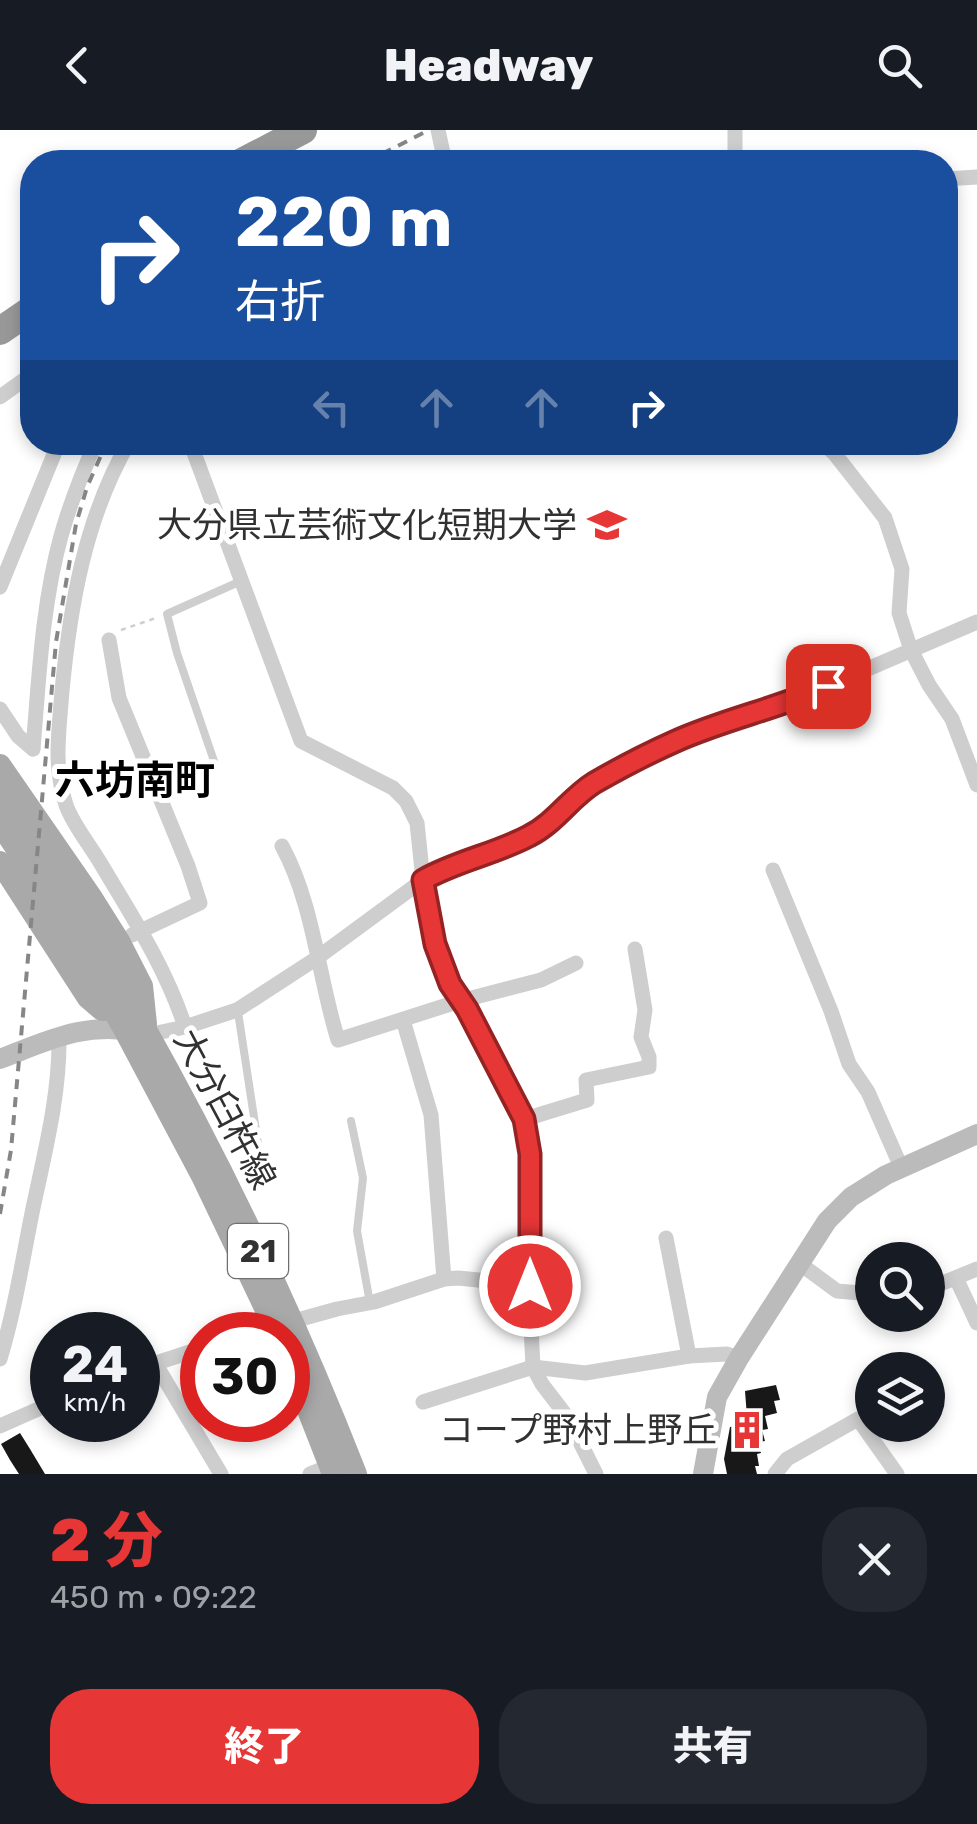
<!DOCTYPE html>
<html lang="ja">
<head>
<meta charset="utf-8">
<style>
  :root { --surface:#171b24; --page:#242831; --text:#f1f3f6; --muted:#9ea1a6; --accent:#e63636 }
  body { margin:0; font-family:Rubik,"Noto Sans JP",sans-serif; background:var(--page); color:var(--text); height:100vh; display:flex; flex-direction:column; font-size:38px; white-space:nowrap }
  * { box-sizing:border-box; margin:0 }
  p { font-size:32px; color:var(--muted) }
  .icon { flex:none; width:55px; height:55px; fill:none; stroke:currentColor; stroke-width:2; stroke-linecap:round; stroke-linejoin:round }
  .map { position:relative; height:1344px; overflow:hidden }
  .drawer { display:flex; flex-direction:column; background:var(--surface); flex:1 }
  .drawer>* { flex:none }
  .banner { position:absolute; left:20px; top:20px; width:938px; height:305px; border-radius:40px; box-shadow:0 5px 15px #0003; background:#1a4fa0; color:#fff; overflow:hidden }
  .fabs { position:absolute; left:855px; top:1112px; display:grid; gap:20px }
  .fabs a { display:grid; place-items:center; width:90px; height:90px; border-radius:50%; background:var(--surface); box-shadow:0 5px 15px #0003; font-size:50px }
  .speed { position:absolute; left:30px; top:1182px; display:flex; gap:20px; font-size:50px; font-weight:700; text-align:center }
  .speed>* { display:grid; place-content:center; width:130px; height:130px; border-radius:50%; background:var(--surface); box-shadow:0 5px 15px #0003; line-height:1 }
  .speed small { font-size:25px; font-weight:400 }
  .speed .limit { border:15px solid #d22; background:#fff; color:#111 }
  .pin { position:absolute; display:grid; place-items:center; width:85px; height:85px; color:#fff; margin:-42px; border-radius:20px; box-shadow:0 5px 15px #0006 }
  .me { position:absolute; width:110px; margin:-55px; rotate:0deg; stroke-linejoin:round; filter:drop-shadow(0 0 8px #0008) }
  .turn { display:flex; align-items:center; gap:35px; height:210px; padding:0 50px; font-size:45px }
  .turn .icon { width:130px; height:130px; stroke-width:2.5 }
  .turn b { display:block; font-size:70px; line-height:85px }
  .lanes { display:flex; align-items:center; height:95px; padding:0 50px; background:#0003; justify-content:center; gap:50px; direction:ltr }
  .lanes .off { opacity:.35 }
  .round { display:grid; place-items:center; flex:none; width:105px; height:105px; border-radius:40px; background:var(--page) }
  .head { display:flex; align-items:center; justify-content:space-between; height:170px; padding:0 50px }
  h1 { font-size:60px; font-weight:800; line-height:75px; color:var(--accent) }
  .action { display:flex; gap:20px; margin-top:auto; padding:20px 50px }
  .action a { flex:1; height:115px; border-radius:40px; background:var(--accent); color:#fff; font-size:40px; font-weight:800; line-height:115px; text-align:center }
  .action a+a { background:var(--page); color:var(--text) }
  header { display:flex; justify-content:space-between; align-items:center; height:130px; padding:0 50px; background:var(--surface); font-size:45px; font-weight:800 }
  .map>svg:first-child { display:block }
</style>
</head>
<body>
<header><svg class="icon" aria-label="back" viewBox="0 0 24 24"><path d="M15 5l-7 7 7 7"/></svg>Headway<svg class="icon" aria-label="search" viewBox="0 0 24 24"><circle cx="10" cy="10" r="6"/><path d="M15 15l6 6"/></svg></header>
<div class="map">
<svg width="977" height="1344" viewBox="0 0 977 1344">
  <rect width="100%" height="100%" fill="#fff"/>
  <g fill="#181818">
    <path d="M776,1255L780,1270L774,1271L777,1283L765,1286L768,1299L762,1300L765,1311L758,1312L761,1323L757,1324L759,1336H755L757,1344H727L724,1329L730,1297L743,1294L741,1288L747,1287L745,1261Z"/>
    <path d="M20,1303L30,1319L45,1344H19L10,1330L1,1314Z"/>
  </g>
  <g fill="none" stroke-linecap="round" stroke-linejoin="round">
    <path stroke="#cecece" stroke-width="2.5" stroke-dasharray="5 5" stroke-linecap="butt" d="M121,500L156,488"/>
    <g stroke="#cecece" stroke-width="8">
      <path d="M214,631L177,523L167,484L241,451"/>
      <path d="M238,882L259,1020"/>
      <path d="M351,991L363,1048L357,1101L370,1173"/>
    </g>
    <g stroke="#cecece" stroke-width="15">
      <path d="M438,0L445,32"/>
      <path d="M735,0V32"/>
      <path d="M945,49L977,47"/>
      <path d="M0,267L32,244"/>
      <path d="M129,312C85,388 70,476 62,561C59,603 53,634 66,675C73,695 90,715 101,734C132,786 166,838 185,897"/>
      <path d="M190,312L301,611L393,658L406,671L417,693L423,750L435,815L450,854L467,879L525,989L530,1025L529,1155L533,1237L542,1254L568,1288L596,1344"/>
      <path d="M821,312L834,323L885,388L902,439L899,483L911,520L929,555L952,589L977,655"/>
      <path d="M0,457L59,312"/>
      <path d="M109,510L119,568L188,736L200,773L132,805"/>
      <path d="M0,579L18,606L33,619"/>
      <path d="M33,619C39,548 42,475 61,406C70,374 82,343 96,312"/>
      <path d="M282,716C314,775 318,846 338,910L460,871L541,850L576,833"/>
      <path d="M773,740L831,881L849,934L868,962L901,1037"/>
      <path d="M403,890L431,985L444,1149"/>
      <path d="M147,905L185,897L237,880L317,828L423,750L437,742L504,718L533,704L554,690L591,655L677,610L800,568L977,492"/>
      <path d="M525,989L587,970L586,950L649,937V927L641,907L645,880L635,819"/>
      <path d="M666,1108L689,1226"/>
      <path d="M799,1133L837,1161L872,1164"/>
      <path d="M956,1148L977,1193"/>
      <path d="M928,1159L977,1139"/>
      <path d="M243,1205L337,1179L374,1172L444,1149L458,1148L529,1155"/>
      <path d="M0,1229C15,1179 22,1133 32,1083C44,1025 60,966 59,906"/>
      <path d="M155,1233L221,1344"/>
      <path d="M138,1239L202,1218"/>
      <path d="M423,1272L533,1237L585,1243L689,1226L727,1224L739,1228"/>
      <path d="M0,1296L52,1273"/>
      <path d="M310,1344L330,1336"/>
      <path d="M775,1344L787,1329L858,1289L897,1344"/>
    </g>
    <g stroke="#bbb" stroke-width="20">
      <path d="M0,929C47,911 86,891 137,902"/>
      <path d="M703,1344L717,1267L739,1228L827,1091L851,1067L886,1045L977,1004"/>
    </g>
    <g stroke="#a9a9a9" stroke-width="22">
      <path d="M0,635L92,768L119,811L142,856L146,894"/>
      <path d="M0,663C143,875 263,1106 356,1344"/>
      <path d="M0,694L30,739L124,899L202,1046L278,1205"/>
      <path d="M0,732L88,868L102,880"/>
      <path d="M288,1229L333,1344"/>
    </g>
    <g stroke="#989898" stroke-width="28">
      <path d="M242,32L303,0"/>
      <path d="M0,201L32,179"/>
    </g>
    <g stroke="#868686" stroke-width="4" stroke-dasharray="10 8" stroke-linecap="butt">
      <path d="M366,32L429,0"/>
      <path d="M0,1084L11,1020L56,512L76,394L87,357L107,312"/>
    </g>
  </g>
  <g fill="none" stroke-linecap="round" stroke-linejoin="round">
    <g stroke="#962323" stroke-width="25">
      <path id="route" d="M530,1156V1024L524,989L467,879L450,854L435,814L423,750C456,731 495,724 529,706C555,693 570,668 594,653C620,638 649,623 676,611C725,589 779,578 828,556"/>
    </g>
    <use href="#route" stroke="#e63636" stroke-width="18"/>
  </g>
  <defs>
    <g id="university-bare" transform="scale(3)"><path d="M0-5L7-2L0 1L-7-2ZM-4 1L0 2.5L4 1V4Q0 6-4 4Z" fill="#e63636" stroke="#fff" stroke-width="2.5" paint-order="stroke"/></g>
    <g id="building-bare" transform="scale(3)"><path d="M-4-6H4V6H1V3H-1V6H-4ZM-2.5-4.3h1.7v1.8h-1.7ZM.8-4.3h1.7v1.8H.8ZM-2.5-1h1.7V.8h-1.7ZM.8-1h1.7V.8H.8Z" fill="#e63636" stroke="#fff" stroke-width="2.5" paint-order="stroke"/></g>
  </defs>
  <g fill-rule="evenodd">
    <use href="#university-bare" x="607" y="395"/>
    <use href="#building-bare" x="747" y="1300"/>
  </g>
  <g text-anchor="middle" stroke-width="10" stroke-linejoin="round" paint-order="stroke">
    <rect fill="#fff" stroke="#6f6f6f" stroke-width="2.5" x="228" y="1094" width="60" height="54" rx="8"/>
    <g font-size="32" font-weight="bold" fill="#313131">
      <text x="258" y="1132">21</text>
    </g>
    <g font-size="35" fill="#313131" stroke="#fff" text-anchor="end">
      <text x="577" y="407">大分県立芸術文化短期大学</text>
      <text x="717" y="1312">コープ野村上野丘</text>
    </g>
    <g font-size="35" fill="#313131" stroke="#fff">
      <text transform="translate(225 979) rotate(62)" y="12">大分臼杵線</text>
    </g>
    <g font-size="40" font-weight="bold" fill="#000" stroke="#fff">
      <text x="135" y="664">六坊南町</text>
    </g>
  </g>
</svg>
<div class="fabs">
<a><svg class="icon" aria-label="search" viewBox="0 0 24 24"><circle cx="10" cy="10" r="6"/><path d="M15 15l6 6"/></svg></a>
<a><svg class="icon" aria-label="layers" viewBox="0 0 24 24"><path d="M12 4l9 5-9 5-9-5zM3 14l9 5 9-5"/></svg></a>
</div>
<div class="speed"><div>24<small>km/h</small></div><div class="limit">30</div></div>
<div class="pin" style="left:828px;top:556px;background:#d93025"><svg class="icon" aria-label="arrive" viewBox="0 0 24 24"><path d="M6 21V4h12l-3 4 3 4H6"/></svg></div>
<svg class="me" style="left:530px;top:1156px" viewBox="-20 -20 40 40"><circle r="17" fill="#e63636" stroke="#fff" stroke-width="3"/><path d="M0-11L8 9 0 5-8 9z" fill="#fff"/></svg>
<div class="banner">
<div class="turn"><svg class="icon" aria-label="right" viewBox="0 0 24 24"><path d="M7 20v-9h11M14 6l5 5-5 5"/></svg><div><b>220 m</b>右折</div></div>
<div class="lanes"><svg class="icon off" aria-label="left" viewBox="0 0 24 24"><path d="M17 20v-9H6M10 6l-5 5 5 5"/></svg><svg class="icon off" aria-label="ahead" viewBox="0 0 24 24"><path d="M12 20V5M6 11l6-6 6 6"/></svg><svg class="icon off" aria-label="ahead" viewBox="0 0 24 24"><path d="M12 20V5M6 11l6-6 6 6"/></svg><svg class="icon" aria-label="right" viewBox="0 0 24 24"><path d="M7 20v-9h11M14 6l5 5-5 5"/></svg></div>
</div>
</div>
<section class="drawer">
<div class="head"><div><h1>2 分</h1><p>450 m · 09:22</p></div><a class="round"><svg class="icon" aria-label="close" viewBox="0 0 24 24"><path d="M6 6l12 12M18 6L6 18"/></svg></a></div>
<div class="action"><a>終了</a><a>共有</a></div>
</section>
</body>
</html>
